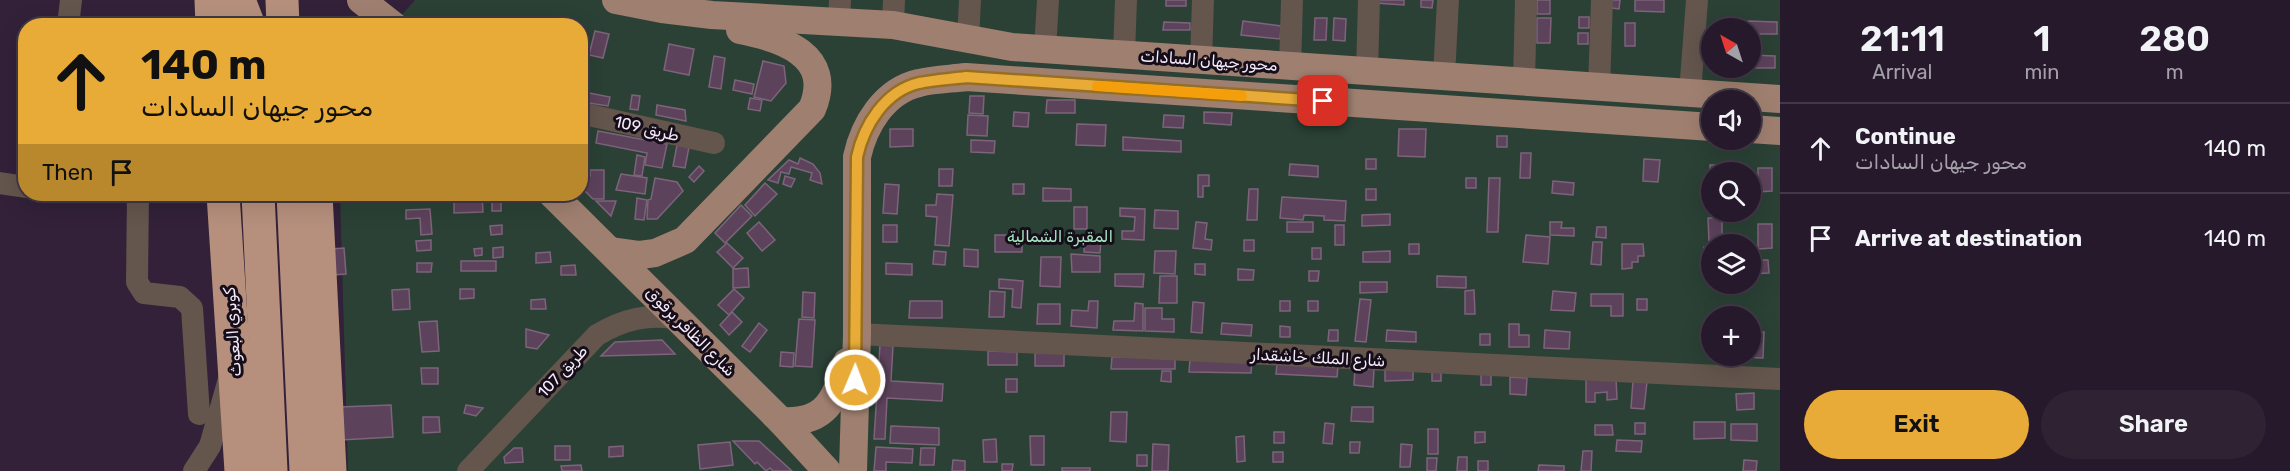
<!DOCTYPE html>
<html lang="en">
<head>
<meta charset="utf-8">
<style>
  :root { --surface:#26192b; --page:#2e2233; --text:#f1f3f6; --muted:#a4a0a9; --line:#423847; --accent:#e8ab37 }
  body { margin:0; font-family:Rubik,"Noto Naskh Arabic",sans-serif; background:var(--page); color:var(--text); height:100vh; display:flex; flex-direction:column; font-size:22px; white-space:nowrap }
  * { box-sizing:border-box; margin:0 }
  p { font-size:20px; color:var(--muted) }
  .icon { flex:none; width:33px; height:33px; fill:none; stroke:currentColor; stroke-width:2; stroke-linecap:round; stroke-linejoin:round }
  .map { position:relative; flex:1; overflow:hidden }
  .details { display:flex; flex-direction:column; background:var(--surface); width:510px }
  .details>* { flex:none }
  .top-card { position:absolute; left:18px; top:18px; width:570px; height:183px; border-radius:24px; box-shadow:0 6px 24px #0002,0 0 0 2px var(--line); background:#e8ab37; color:#111; overflow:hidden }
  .needle { width:39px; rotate:321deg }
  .buttons { position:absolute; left:1701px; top:18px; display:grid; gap:12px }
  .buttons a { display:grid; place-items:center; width:60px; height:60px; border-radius:50%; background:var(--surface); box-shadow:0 6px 24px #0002,0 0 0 2px var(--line); font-size:30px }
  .pin { position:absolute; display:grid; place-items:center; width:51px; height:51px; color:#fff; margin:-26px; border-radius:12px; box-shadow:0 3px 9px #0006 }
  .me { position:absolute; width:66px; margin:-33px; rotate:1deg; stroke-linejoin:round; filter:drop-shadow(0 0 4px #0008) }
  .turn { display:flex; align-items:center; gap:21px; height:126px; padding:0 24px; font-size:27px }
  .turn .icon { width:78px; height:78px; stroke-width:2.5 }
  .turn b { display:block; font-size:42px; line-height:51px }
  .then { display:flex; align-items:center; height:57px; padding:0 24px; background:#0003; gap:12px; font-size:22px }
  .eta { display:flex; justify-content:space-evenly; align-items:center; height:102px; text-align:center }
  .eta b { font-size:36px; font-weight:600; line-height:42px }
  .button { display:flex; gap:12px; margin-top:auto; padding:12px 24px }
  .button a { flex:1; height:69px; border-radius:36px; background:var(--accent); color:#111; font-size:24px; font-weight:600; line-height:69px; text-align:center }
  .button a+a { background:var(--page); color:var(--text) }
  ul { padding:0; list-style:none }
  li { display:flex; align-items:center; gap:18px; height:90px; padding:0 24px; border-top:2px solid var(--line) }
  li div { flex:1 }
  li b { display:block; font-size:22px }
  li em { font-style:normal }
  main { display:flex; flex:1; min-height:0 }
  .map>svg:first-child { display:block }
</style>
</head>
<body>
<main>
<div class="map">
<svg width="1780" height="471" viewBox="0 0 1780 471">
  <rect width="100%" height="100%" fill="#322139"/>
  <path fill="#2b4135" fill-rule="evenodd" d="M415,0H1780V471H348L340,194H580V26L393,25ZM1712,28H1750V68H1712ZM1712,100H1750V140H1712ZM1712,172H1750V212H1712ZM1712,244H1750V284H1712ZM1712,316H1750V356H1712Z"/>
  <g fill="#5c425b" stroke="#7d647b" stroke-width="1.5">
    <rect x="1166" y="0" width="20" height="6"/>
    <path d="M1375,0H1404V5L1375,3Z"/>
    <path d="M1421,0H1433L1432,8L1421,7Z"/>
    <rect x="1537" y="0" width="13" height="14"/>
    <path d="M1606,0H1620L1619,9L1605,7Z"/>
    <path d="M1635,0H1664V12L1635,11Z"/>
    <rect x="1579" y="17" width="10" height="11"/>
    <path d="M1315,18H1327L1326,40H1314Z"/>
    <path d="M1334,18L1346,19L1345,41L1333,40Z"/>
    <path d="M1537,18H1551L1550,43H1537Z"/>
    <path d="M532,19L543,22L542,26H531Z"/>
    <path d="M1243,21L1281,26L1280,39L1241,35Z"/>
    <path d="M1748,21L1777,22V34H1750V28H1748Z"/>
    <path d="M1164,22L1190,23V30H1163Z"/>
    <rect x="1625" y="23" width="10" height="23"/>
    <path d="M595,31L609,34L603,58L589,55Z"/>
    <rect x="1578" y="33" width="10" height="11"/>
    <path d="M669,44L694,49L689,75L664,70Z"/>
    <path d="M1750,55L1775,56V68H1745H1750Z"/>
    <path d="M714,56L725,58L721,89L709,87Z"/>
    <path d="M763,61L784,66L786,83L771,101L754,97Z"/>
    <path d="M735,80L754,84L752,94L733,90Z"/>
    <path d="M584,92L610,97L608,106L583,102Z"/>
    <path d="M632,95L640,96L638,110L630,109Z"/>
    <path d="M970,96H984L983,114L969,113Z"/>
    <path d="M750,98L762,100L760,111L748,109Z"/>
    <path d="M1047,100H1075V113H1046Z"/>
    <path d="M657,105L685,110L686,121L656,115Z"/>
    <path d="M1014,112L1029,113L1028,127L1013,126Z"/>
    <path d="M1204,112L1232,113L1231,125L1204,123Z"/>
    <path d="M968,115L988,116L987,136L967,135Z"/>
    <path d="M1164,115L1184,116L1183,128L1163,127Z"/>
    <path d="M1077,124L1106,125L1105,146L1076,145Z"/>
    <path d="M890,129H913V146L890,147Z"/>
    <path d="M1399,129H1426L1425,157L1398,156Z"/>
    <path d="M598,131L667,144L662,168L645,165L647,153L596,143Z"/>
    <rect x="1497" y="136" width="10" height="11"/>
    <path d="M1123,137L1181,141V152L1123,150Z"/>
    <path d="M971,140L995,141L994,153L971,152Z"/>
    <path d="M677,145L689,147L685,168L673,166Z"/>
    <path d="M1521,153H1531L1530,178H1520Z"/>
    <path d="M637,155L645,157L642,176L634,175Z"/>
    <path d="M800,158L813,164L820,173L822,184L810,180L812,173L791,167L789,174L781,172L778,183L768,180L789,160L798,164Z"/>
    <rect x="1366" y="159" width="10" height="10"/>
    <path d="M1644,159L1660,160L1658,182L1643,181Z"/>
    <path d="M1290,164L1318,166V177L1289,175Z"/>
    <path d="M1710,165H1740V172H1712L1710,188Z"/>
    <path d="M699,166L704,171L694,182L689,177Z"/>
    <path d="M1758,168H1772V191L1758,192Z"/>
    <path d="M939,169H953L952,186H939Z"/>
    <path d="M590,170H604V199H593L580,186L590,176Z"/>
    <path d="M621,174L647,178L645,194L616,190Z"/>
    <path d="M1198,175H1209V186H1203V197H1198Z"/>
    <path d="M785,176L795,179L791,187L783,184Z"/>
    <path d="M655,178L677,182L683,191L657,219H647L648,200L651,199Z"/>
    <rect x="1466" y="178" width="10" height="10"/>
    <path d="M1489,178H1500L1498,232H1487Z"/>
    <path d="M1553,181L1574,183L1573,195L1552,193Z"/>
    <path d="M765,183L777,194L755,216L745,205Z"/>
    <path d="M885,184L899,185L897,214L883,213Z"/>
    <rect x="1013" y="184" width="11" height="10"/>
    <path d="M1043,188L1071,189V201H1043Z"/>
    <path d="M1249,189H1258L1257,220H1247Z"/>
    <rect x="1366" y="189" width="10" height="11"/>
    <path d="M392,194H426V195L392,197Z"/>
    <path d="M482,194L483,212L454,213V196Z"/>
    <path d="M937,194L953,195L949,246L935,245L937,217L926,216V205H936Z"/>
    <rect x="492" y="195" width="9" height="16"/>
    <path d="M1282,197L1346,201L1345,221L1324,220V216L1304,215L1303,220L1280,218Z"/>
    <path d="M637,198L647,200L644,220L635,219Z"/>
    <path d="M596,201H616L611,216Z"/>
    <path d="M741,205L752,216L725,243L715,233Z"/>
    <rect x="1074" y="207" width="13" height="22"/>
    <path d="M1120,208L1145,209L1144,240L1122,239V231H1134L1135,217L1120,216Z"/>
    <path d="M430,209L432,234L421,235L420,218L406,219V210Z"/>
    <path d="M1155,210L1178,211V229L1154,228Z"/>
    <path d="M1390,214V225L1362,226V215Z"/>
    <path d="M1708,218H1722V242H1709Z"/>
    <path d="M759,222L775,240L762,251L747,233Z"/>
    <path d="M1196,222L1207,223L1205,239L1212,240L1211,250L1193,248Z"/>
    <rect x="1287" y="222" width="26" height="10"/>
    <path d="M1550,222H1562L1561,228H1574V236L1550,235Z"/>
    <path d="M1758,224H1772V248L1758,249Z"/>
    <path d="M502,225V234L491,235L490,226Z"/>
    <rect x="883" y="225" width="14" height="17"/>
    <rect x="1335" y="225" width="9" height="20"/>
    <path d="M1597,227H1606V238L1596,237Z"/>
    <rect x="995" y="235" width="27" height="17"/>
    <path d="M1526,235L1550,237L1548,264L1523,262Z"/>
    <path d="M1085,238H1101L1100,253L1084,252Z"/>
    <path d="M431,240V250L417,251L416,241Z"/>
    <rect x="1244" y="240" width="10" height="11"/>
    <path d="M1593,242H1602L1601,265L1591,264Z"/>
    <path d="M727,243L743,258L733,268L717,252Z"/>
    <rect x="1409" y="244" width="10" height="10"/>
    <path d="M1622,244H1643L1644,256H1638V262H1632V268L1622,269Z"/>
    <path d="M1712,246V271H1704V247Z"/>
    <path d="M503,247V257L493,258V248Z"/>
    <path d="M344,248L346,274L333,275L331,249Z"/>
    <path d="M482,248V255L475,256L474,249Z"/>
    <rect x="1312" y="248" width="9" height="11"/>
    <path d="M964,249L978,250V267L964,266Z"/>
    <path d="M1750,249L1752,260H1768L1769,273L1750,274Z"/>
    <path d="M934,251L946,252L945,265L933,264Z"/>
    <path d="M1155,251H1176L1175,274L1154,273Z"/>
    <path d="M1390,251V262H1363V252Z"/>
    <path d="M550,252L551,262L536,263V253Z"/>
    <path d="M1071,254L1100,256V272H1072Z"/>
    <path d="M1041,257H1061L1060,287L1040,286Z"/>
    <rect x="461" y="261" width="35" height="10"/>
    <path d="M417,263H432L431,272H417Z"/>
    <path d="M886,263L912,264V275L886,274Z"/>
    <path d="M1195,264H1205V275L1195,274Z"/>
    <path d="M575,265L576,275H561V266Z"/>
    <path d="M748,268L749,287L733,288V269Z"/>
    <path d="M1238,269L1254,270L1253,280H1238Z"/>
    <path d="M1309,271H1319L1318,281H1309Z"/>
    <path d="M1115,274H1144L1143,287L1115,286Z"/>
    <path d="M1160,276H1177V303H1159Z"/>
    <path d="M1437,276L1466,277V288L1437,287Z"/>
    <path d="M999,279L1023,281L1021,308L1012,307L1013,289L999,288Z"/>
    <path d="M1360,282H1387V292L1360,293Z"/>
    <path d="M409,289L410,309L393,310L392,290Z"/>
    <path d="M460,289H474V298L460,299Z"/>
    <path d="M734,289L744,298L729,315L718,305Z"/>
    <path d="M1474,290L1475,314H1465V291Z"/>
    <path d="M990,291L1005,292L1004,317H989Z"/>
    <path d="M1553,291L1576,293L1574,311L1551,310Z"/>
    <path d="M803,292L815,293L814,318L802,317Z"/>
    <path d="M1591,294H1623V316H1611V306H1591Z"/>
    <path d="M545,299L546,309H531V300Z"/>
    <path d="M1360,299L1371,300L1366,342L1355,341Z"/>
    <rect x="1637" y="299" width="10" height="11"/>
    <path d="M910,301H942V318H909Z"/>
    <path d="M1089,301H1098L1097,328L1071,326L1072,310L1088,311Z"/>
    <rect x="1280" y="301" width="10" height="10"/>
    <rect x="1308" y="301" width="10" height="10"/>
    <path d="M1193,302L1204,303L1202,333L1191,332Z"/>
    <path d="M1135,303L1143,304V331L1113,330L1114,321H1134Z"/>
    <path d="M1038,304H1060V324H1037Z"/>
    <path d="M1145,308H1162V319H1174V332L1145,331Z"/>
    <path d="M732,312L742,322L729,335L720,325Z"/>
    <path d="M799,319L815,320L812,367L795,366Z"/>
    <path d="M437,321L439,351L422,352L419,322Z"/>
    <path d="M759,323L767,330L750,352L742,346Z"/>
    <path d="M1222,323L1252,325L1251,336L1221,334Z"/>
    <path d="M1509,324H1519V335H1529V347H1509Z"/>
    <path d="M1280,326L1290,327V337H1280Z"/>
    <path d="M526,329L549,335L537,349L526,347Z"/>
    <path d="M1329,330H1338V341H1328Z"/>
    <path d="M1387,330L1416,332V342L1386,341Z"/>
    <path d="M1545,330L1570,332L1569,349L1544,348Z"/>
    <path d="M1750,331L1764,332L1763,358L1734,357V356H1750Z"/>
    <rect x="1480" y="334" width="10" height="11"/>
    <path d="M662,340L675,354L601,356L615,342Z"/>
    <path d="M880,345L893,346L891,381L943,384L942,401L887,398L885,439H874Z"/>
    <path d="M988,351L1017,352V365H988Z"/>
    <path d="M781,352L794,353L793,367L780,366Z"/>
    <rect x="1035" y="353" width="29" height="13"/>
    <path d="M1112,357H1175V369H1111Z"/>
    <path d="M1190,360L1252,361L1251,373L1189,372Z"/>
    <path d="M1277,364L1338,366L1337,377L1276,374Z"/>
    <path d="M421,368H438V384H422Z"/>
    <path d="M1355,368L1374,369L1373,387L1354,385Z"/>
    <path d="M1413,369V380L1385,381V370Z"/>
    <path d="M1162,371H1171V382L1161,381Z"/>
    <rect x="1432" y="371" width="9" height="10"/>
    <rect x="1481" y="374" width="10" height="11"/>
    <path d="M1510,377L1527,378L1526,395L1510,394Z"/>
    <path d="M1586,378H1616L1617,399L1607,400V392L1595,393V402H1586Z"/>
    <rect x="1006" y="379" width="11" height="13"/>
    <path d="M1633,381L1647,382L1644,409L1631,408Z"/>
    <path d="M1754,393V409L1737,410L1736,394Z"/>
    <path d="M391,405L393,437L341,440L339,407Z"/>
    <path d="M466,405L483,408L476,416L464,413Z"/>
    <path d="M1352,407H1373V422L1351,421Z"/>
    <path d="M1111,412H1127L1126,442L1110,441Z"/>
    <path d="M423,417H439L440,432L423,433Z"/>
    <path d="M1694,422H1725V438L1694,439Z"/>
    <path d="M1325,423L1334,424L1332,444L1323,443Z"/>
    <rect x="1635" y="423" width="10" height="11"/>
    <path d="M1731,424H1757V441L1731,440Z"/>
    <path d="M1595,425H1612L1613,435H1595Z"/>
    <path d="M891,426L939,428V445L890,443Z"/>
    <rect x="1428" y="429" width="10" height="25"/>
    <rect x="1274" y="432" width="10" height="11"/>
    <path d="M1475,432H1485V442L1475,443Z"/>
    <path d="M1030,436H1044V465H1031Z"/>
    <path d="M1244,436L1245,461L1237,462L1236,437Z"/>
    <path d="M996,439L997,462H984L983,440Z"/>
    <path d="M1617,440L1642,441L1641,452L1616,451Z"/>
    <path d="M733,441H759L792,471H773L770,468L766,471L757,462L755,464Z"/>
    <path d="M730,442L733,465L700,469L698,445Z"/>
    <path d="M1350,442H1360L1359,453H1350Z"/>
    <path d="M1153,444L1169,445L1168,471H1152Z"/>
    <path d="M1401,444L1412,445L1410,467H1400Z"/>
    <rect x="555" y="446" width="15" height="14"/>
    <path d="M623,446V456L609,457V447Z"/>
    <path d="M876,447L913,449L912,463L886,462V471H874Z"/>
    <path d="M514,448H522L523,462L505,463L504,457Z"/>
    <path d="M921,448H935L934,465H920Z"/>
    <path d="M1583,451H1592L1591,471H1581Z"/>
    <rect x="1273" y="452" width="10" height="10"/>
    <rect x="1137" y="455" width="10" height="11"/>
    <path d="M1458,457H1467V471H1457Z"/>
    <path d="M1427,458H1437L1436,471H1427Z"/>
    <path d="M953,460L965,461V471H952Z"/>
    <path d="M1744,460L1757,461L1756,471H1743Z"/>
    <rect x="1478" y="461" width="10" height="10"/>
    <path d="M1002,464H1013L1012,471H1002Z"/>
    <path d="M581,465L582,471H562L561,466Z"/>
    <path d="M1539,465L1564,466V471H1538Z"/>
    <rect x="1062" y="468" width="28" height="3"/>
  </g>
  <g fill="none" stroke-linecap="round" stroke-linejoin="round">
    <g stroke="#64554d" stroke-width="22">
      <path d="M839,22L840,0"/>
      <path d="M893,25L894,0"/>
      <path d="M68,26L71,0"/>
      <path d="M968,40L970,0"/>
      <path d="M1045,49L1048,0"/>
      <path d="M1124,54L1126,0"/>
      <path d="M1201,60L1203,0"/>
      <path d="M1290,66L1292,0"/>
      <path d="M1367,71L1369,0"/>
      <path d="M1444,76L1448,0"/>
      <path d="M1524,82L1526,0"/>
      <path d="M1599,87L1602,0"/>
      <path d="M1690,93L1697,0"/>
      <path d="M580,113L714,143"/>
      <path d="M0,183L26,187"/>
      <path d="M138,194L137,282L144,293L180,297L192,308L199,414"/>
      <path d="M857,334L1780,379"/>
      <path d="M194,471L210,446L229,379"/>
      <path d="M468,471L597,335C624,319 649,313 680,319"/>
    </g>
    <g stroke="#9f7f70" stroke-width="28">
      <path d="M361,0L394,26"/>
      <path d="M616,0L662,9L712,15L893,25L1012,47L1780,99"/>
      <path d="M1750,129L1780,131"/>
      <path d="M552,194L781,421L827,471"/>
      <path d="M611,251L640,255L655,253L685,240L812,109C835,55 781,38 740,30"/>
      <path d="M781,421C827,424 835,399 847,362"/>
      <path d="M853,471L857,334V157C864,125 884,91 919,83C934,79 951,79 966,77L1712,127"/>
    </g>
    <g stroke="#b6907d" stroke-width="33">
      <path d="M211,0L212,26"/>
      <path d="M239,0L249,26"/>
      <path d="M282,0L283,26"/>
      <path d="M223,194L241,471"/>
      <path d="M258,194L271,471"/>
      <path d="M293,194L306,471"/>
      <path d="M316,194L330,471"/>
    </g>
  </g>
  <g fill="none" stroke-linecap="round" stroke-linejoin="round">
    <g stroke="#976f24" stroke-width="15">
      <path id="route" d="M855,380L857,157C864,125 885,91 919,83C934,80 951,79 966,77L1323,101"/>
    </g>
    <use href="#route" stroke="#e8ab37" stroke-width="10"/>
    <path stroke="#f59e0b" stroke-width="10" d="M1097,86L1242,96"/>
  </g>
  <g text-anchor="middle" stroke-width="6" stroke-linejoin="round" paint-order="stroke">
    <g font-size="16" fill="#f6ebfb" stroke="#150e19">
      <text transform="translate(1209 60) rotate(4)" y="6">محور جيهان السادات</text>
      <text transform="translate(647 128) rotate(13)" y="6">طريق 109</text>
      <text transform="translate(691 331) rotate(45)" y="6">شارع الظافر برقوق</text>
      <text transform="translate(232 332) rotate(-94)" y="6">كوبري البعوث</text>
      <text transform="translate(1318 357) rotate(3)" y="6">شارع الملك خاشقدار</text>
      <text transform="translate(562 371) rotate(-47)" y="6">طريق 107</text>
    </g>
    <g font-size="16" fill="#a7e8c3" stroke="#150e19">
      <text x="1060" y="242">المقبرة الشمالية</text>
    </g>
  </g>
</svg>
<div class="buttons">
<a><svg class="needle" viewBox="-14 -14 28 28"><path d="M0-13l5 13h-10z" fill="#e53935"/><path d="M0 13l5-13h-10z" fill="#a4a0a9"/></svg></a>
<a><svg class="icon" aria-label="sound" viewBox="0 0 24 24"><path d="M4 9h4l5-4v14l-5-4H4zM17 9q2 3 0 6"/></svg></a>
<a><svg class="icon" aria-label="search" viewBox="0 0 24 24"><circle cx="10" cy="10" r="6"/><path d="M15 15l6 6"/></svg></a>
<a><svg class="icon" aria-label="layers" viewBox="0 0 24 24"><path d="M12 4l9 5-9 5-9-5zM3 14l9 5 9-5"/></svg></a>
<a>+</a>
</div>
<div class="pin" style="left:1323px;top:101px;background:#d93025"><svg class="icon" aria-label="arrive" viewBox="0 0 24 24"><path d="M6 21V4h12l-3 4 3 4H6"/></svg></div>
<svg class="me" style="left:855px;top:380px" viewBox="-20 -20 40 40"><circle r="17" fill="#e8ab37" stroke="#fff" stroke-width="3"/><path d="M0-11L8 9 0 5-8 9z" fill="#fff"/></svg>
<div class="top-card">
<div class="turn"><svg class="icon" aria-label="ahead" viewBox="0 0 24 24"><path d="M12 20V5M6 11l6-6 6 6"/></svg><div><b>140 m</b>محور جيهان السادات</div></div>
<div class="then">Then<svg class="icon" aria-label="arrive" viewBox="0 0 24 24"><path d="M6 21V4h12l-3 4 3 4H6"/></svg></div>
</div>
</div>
<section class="details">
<div class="eta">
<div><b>21:11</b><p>Arrival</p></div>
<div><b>1</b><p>min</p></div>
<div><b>280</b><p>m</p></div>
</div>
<ul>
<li><svg class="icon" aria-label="ahead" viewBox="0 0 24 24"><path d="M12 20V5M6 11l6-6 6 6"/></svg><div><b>Continue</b><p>محور جيهان السادات</p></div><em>140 m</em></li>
<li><svg class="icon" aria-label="arrive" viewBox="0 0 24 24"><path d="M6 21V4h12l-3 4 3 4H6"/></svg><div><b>Arrive at destination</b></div><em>140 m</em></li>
</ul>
<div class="button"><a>Exit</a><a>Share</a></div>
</section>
</main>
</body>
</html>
